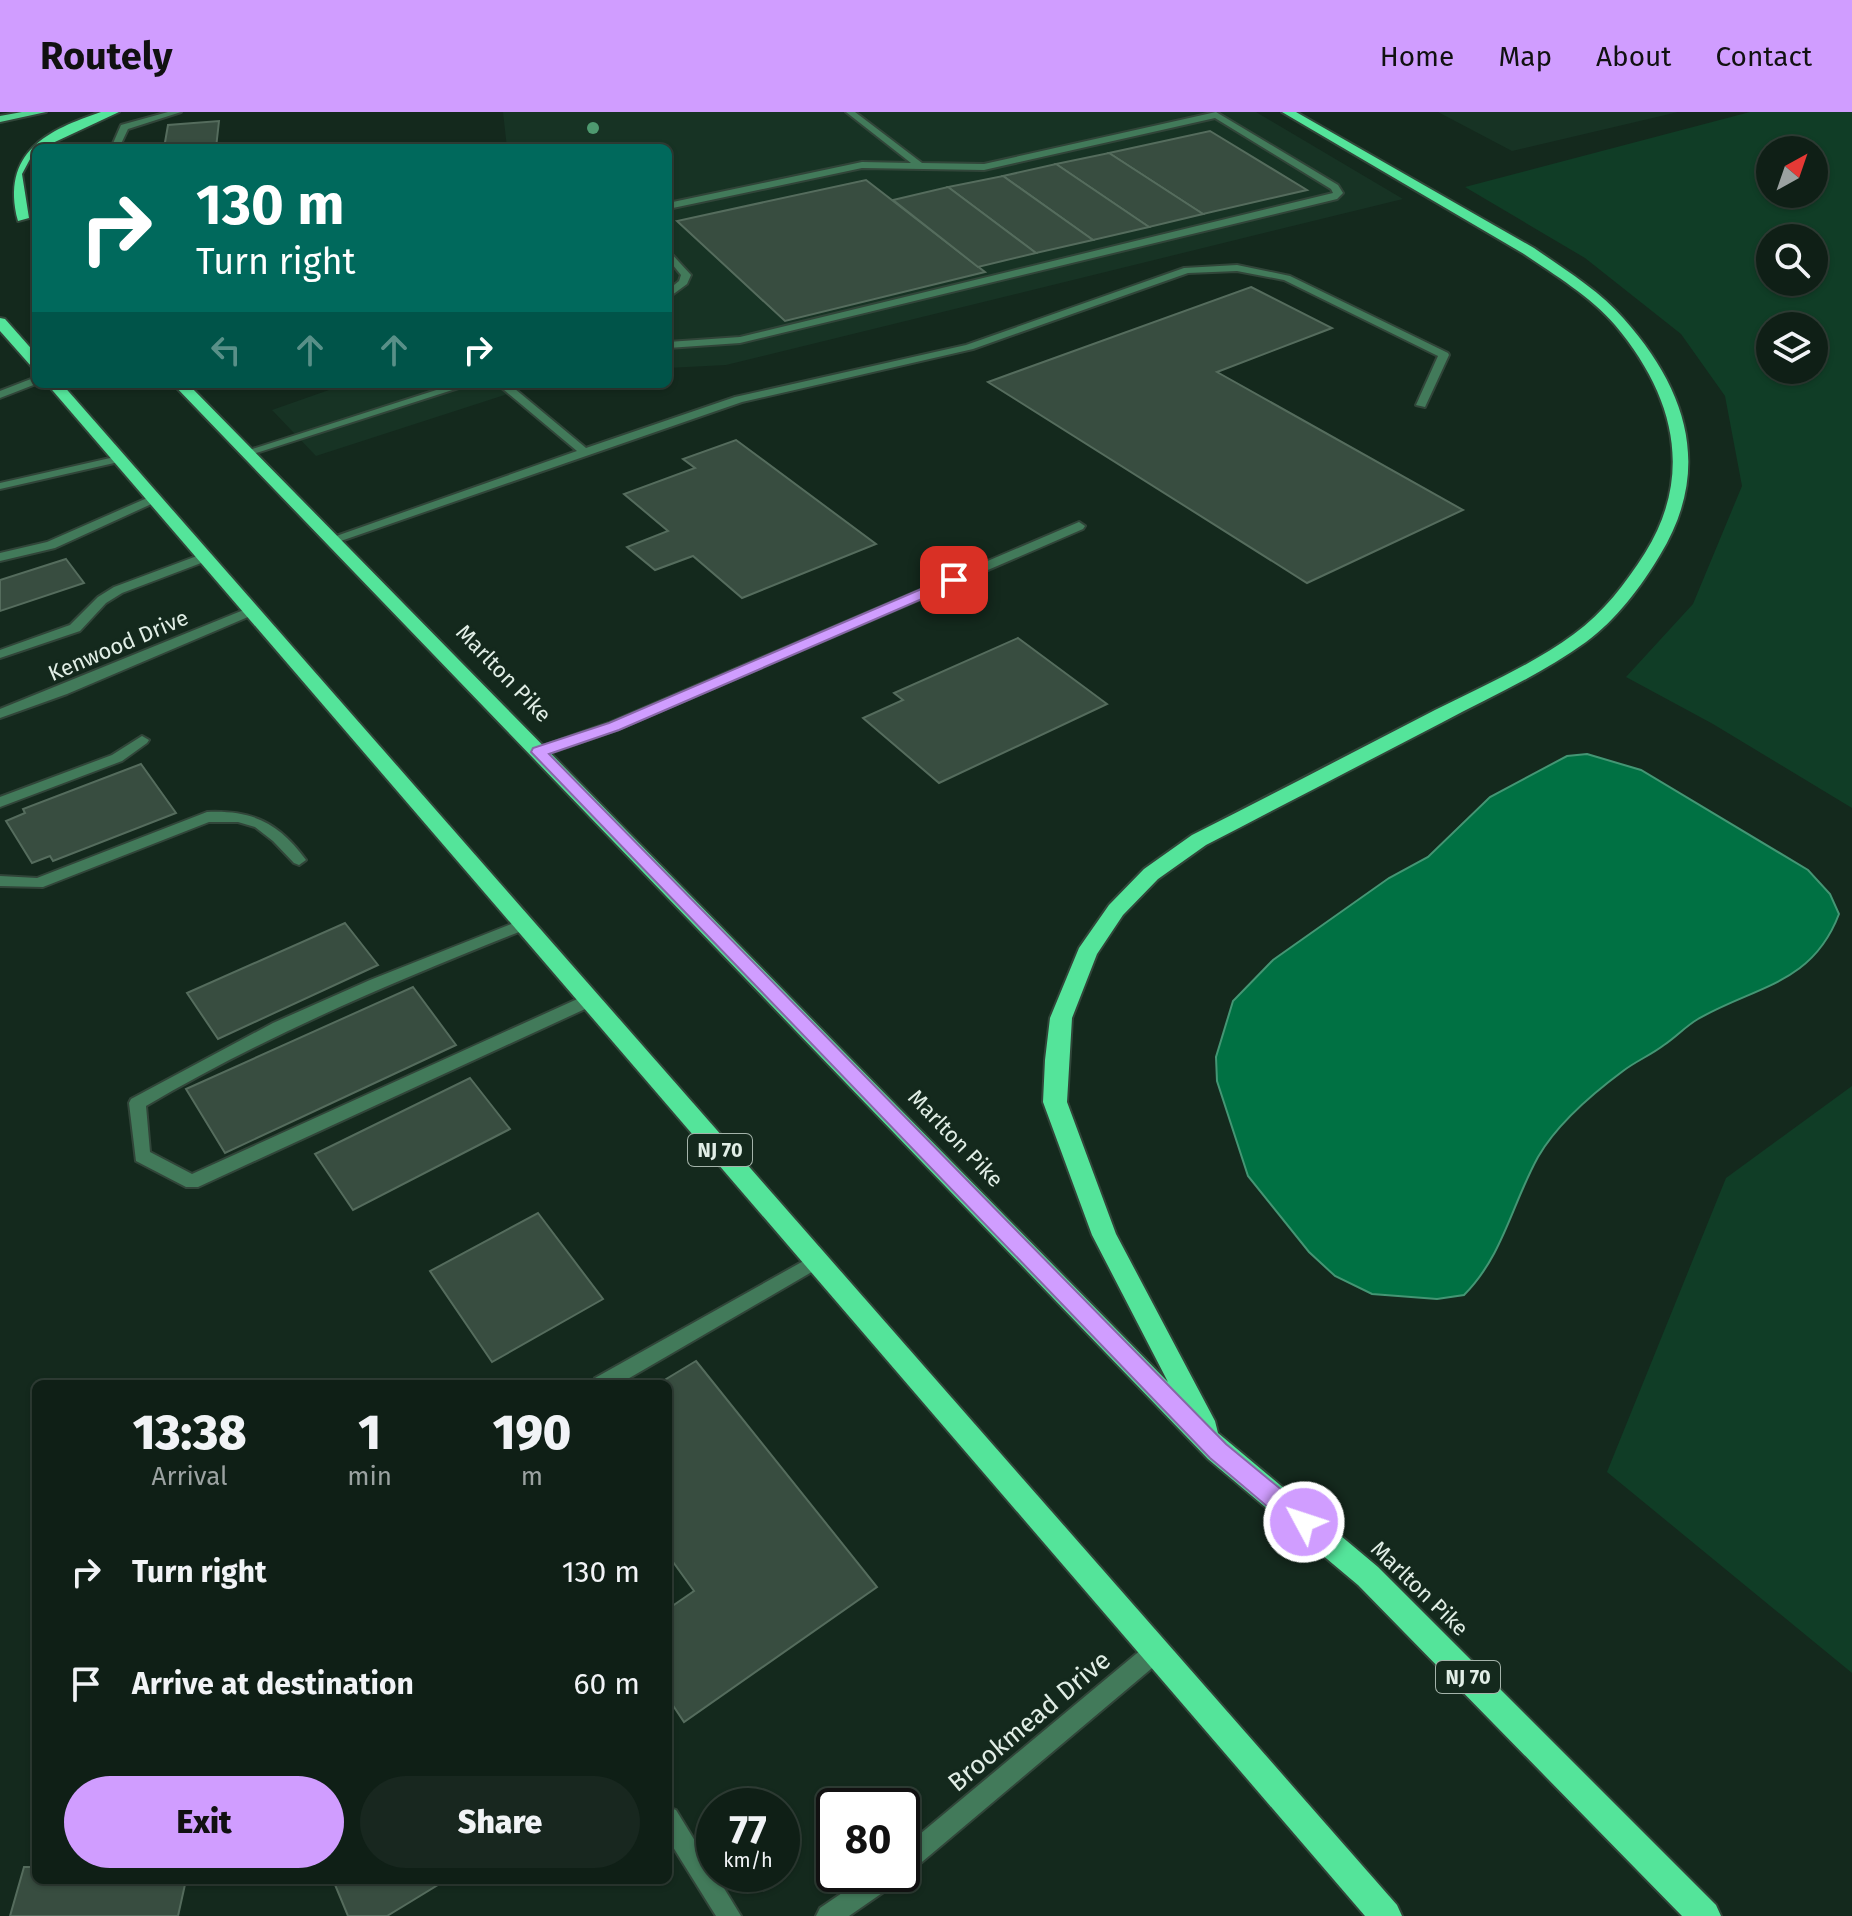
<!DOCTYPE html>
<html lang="en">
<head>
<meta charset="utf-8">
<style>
  :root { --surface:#0f1f16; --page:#18271f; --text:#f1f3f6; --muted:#9ba2a1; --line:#2f3d35; --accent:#d09dff }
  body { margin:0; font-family:"Fira Sans",sans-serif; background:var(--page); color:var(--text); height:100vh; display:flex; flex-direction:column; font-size:30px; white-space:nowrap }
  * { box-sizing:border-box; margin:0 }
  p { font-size:26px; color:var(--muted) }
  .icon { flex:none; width:44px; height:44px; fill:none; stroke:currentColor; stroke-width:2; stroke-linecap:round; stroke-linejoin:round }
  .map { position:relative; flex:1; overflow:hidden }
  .drawer { position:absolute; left:32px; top:1268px; width:640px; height:504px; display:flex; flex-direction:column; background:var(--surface); border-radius:12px; box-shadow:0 2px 6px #0004,0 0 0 2px var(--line) }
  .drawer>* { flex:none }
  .guide { position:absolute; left:32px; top:32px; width:640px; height:244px; border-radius:12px; box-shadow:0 2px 6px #0004,0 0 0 2px var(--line); background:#00695c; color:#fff; overflow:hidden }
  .needle { width:52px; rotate:40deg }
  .fabs { position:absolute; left:1756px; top:24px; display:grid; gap:16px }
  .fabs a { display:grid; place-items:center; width:72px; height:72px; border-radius:50%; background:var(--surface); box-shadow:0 2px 6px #0004,0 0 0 2px var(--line); font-size:40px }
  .speed { position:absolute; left:696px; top:1676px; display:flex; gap:16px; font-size:40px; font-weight:700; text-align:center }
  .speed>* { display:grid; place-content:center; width:104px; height:104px; border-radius:50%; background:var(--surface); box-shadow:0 2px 6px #0004,0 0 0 2px var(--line); line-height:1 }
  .speed small { font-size:20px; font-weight:400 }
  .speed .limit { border:4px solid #111; border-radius:12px; background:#fff; color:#111 }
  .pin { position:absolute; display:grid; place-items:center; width:68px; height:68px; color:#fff; margin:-34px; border-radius:16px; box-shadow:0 4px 12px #0006 }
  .me { position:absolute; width:88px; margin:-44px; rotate:310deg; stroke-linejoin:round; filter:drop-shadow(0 0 6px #0008) }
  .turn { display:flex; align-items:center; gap:28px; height:168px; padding:0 32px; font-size:36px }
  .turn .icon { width:104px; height:104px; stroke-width:2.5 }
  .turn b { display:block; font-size:56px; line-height:68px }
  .lanes { display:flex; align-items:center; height:76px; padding:0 32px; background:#0003; justify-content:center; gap:40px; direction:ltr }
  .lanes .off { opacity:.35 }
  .eta { display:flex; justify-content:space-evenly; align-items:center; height:136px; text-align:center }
  .eta b { font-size:48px; font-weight:800; line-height:56px }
  .action { display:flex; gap:16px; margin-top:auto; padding:16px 32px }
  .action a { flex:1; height:92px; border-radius:48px; background:var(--accent); color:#111; font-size:32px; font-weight:800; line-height:92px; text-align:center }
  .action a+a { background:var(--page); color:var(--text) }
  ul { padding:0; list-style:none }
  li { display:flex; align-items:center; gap:24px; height:112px; padding:0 32px }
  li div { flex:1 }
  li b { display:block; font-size:30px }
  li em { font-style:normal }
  header { display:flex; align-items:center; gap:48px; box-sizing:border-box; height:112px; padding:0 40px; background:var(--accent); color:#111 }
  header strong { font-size:38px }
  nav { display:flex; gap:44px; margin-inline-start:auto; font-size:28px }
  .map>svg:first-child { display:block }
</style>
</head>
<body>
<header>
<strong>Routely</strong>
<nav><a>Home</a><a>Map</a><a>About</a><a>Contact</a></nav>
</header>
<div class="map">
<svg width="1852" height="1804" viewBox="0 0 1852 1804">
  <rect width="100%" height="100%" fill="#14291d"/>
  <g fill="#173324">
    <path d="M503,0H1256L1403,87L726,253L668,256V36H507Z"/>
    <path d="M1438,0H1678L1512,39Z"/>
    <path d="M346,272H539L316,344L272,298Z"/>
  </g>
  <g fill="#103d26" fill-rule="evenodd">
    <path d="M1750,0H1852V696L1713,612L1626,565L1693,492L1742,374L1725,284L1681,222L1585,146L1465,75ZM1770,38H1814V82H1770ZM1770,126H1814V170H1770ZM1770,214H1814V258H1770Z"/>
    <path d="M1852,974V1561L1607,1360L1726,1066Z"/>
  </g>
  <path fill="#007143" stroke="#449674" stroke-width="2" d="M1587,642L1641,658L1808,758L1830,782L1839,802C1812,873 1755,874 1698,907C1686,914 1676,925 1664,933C1651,943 1636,949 1623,959C1592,982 1557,1012 1538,1045C1512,1092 1503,1144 1464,1183L1437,1187L1372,1182L1335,1164L1309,1140L1248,1064L1217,969L1216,945L1233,889L1273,848L1389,766L1428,745L1490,685L1567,644Z"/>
  <g fill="#384d40" stroke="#556c5d" stroke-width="2">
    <path d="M219,9L216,36H164L168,13Z"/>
    <path d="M1210,19L1307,78L1203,102L1109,41Z"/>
    <path d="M1109,41L1203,102L1149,115L1056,52Z"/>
    <path d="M1056,52L1149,115L1093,128L1003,64Z"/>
    <path d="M1003,64L1093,128L1036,141L948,75Z"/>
    <path d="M866,68L985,160L785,209L677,109Z"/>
    <path d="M948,75L1036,141L978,155L893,88Z"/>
    <path d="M1251,175L1332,216L1217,260L1463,398L1307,471L988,270Z"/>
    <path d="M736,328L876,432L742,486L693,444L655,458L627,435L668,419L624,382L695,356L683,347Z"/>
    <path d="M66,447L84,471L0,499V468Z"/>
    <path d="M1018,526L1107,592L939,671L863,606L903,588L894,581Z"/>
    <path d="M141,652L176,701L53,749L50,744L32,751L6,709L25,701L23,697Z"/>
    <path d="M345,811L378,853L218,927L187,881Z"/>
    <path d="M413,875L456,933L225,1041L186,977Z"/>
    <path d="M470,966L510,1017L353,1098L315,1042Z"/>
    <path d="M538,1101L603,1187L492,1250L430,1159Z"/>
    <path d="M696,1249L877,1475L684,1610L668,1586V1497L694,1479L668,1443V1272H658Z"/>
    <path d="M24,1755H36V1768H186L178,1804H10Z"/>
    <path d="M333,1768H446L387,1804H348Z"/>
  </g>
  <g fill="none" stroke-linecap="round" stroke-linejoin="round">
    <g stroke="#314539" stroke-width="4">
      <g id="service">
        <path d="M168,0H181L128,17L119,36H111L121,13Z"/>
        <path d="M846,0H855L922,51L984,52L1216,0L1338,73L1343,81L1337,87L740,231L668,236V230L740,225L1333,81L1331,77L1215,6L984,58L862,56L668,97V91L862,50L911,51Z"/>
        <path d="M668,138L691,163L687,172L668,186V178L679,169L681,163L668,147Z"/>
        <path d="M1237,153L1290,164L1448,241L1449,243L1425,295L1416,293L1438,244L1284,168L1237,159L1188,161L973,237L742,290L335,431L331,432L325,428L577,339L497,272H509L586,336L735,285L966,233L1184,156Z"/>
        <path d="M36,265V272L0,286V279Z"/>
        <path d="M455,272H471L250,343L240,341Z"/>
        <path d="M119,344L125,347L123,349L0,377V371Z"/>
        <path d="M154,383L160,387L158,389L55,436L0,449V441L47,430Z"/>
        <path d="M1079,410L1085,414L1083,417L619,617L544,643H534L532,640L534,637L609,611Z"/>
        <path d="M205,441L209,442V448L122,481L106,491L80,519L0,546V538L70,513L98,485L114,475Z"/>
        <path d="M142,624L149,628L147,631L122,649L0,695V685L112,643Z"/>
        <path d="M207,700C253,698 279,711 306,748L299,753L294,751L273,729L255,715L238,710H209L43,775L0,774V764L37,766Z"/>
        <path d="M524,807L529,808L532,812L529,816C398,868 268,922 146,994L150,1040L192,1062L584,884H596L598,888L596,892L198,1075H186L136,1049L129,991L131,987L273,911L370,868Z"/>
        <path d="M816,1142L822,1144L825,1149L822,1154L619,1272H592L595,1266Z"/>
        <path d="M668,1695L676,1698L741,1804H716L668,1727Z"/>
      </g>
    </g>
    <g stroke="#314539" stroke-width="4">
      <g id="minor">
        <path d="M251,495L257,499L255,502L67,582L0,606V597Z"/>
        <path d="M1156,1529L1164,1532L1167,1539L1164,1546L910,1760L901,1763L898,1770L849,1804H816L820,1796L870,1762H902V1737L1148,1532Z"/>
      </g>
    </g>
    <g stroke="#314539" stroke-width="4">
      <path id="primary" d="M22,0H46L0,10V4Z"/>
    </g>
    <g stroke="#314539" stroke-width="4">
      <g id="trunk">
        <path d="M101,0H119L42,36H36L22,62L29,106L18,109C0,40 48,18 101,0Z"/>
        <path d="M1282,0H1296L1534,136C1564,157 1600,179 1624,207C1688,279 1712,358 1660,443C1641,475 1616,508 1586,530C1542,562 1490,585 1443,610C1364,651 1285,692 1206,733L1158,767L1123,803L1097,842L1072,906L1067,990L1116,1122L1215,1309L1218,1321L1378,1455L1716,1793L1721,1804H1682L1358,1473L1208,1347L173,272H188L1168,1270L1092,1123L1043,990L1045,948L1050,906L1079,836L1109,793L1144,757L1192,723C1273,682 1354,640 1435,598C1481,575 1532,553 1574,522C1603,501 1626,471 1645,441C1695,361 1673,282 1615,213C1591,185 1555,163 1524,142Z"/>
        <path d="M0,206L5,207L36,242V255L31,254L0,219Z"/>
        <path d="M47,272H62L1397,1793L1402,1804H1365Z"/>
      </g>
    </g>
    <use href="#service" fill="#427a5a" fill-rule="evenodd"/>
    <use href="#minor" fill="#427a5a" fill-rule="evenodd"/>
    <use href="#primary" fill="#53d28f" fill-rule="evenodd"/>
    <use href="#trunk" fill="#54e49a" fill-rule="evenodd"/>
  </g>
  <circle fill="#4e9a70" cx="593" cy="16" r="6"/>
  <path fill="#d09dff" stroke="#8766a6" stroke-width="2" d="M954,463L961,468L959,471L619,618L549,642L1226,1332L1312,1403L1315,1410L1312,1418L1304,1421L1295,1418L1210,1346L531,640L533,636L609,611Z"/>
  <g text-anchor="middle" stroke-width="6" stroke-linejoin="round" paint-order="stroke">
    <g fill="#14291d" stroke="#a4b3aa" stroke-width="2">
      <rect x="688" y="1022" width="64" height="32" rx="6"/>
      <rect x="1436" y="1549" width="64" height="32" rx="6"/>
    </g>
    <g font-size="20" font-weight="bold" fill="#e1eee6">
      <text x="720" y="1045">NJ 70</text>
      <text x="1468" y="1572">NJ 70</text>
    </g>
    <g font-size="22" fill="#e1eee6" stroke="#14291d">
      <text transform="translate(118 533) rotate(-23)" y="8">Kenwood Drive</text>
      <text transform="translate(504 561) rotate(46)" y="8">Marlton Pike</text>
      <text transform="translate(956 1026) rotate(46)" y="8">Marlton Pike</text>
      <text transform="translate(1420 1476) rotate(44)" y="8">Marlton Pike</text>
    </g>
    <g font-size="26" fill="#e1eee6" stroke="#14291d">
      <text transform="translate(1029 1609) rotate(-40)" y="9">Brookmead Drive</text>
    </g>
  </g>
</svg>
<div class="fabs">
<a><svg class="needle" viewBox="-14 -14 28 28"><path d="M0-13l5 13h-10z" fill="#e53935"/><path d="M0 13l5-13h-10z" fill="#9ba2a1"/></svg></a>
<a><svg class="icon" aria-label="search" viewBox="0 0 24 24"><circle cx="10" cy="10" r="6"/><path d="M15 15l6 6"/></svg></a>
<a><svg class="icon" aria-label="layers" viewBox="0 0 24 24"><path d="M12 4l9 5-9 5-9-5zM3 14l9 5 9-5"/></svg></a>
</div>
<div class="speed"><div>77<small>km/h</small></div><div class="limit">80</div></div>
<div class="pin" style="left:954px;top:468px;background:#d93025"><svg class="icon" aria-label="arrive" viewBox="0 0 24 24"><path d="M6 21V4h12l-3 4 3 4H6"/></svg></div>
<svg class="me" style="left:1304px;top:1410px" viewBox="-20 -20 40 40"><circle r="17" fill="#d09dff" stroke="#fff" stroke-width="3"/><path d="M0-11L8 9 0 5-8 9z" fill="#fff"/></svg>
<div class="guide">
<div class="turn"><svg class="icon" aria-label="right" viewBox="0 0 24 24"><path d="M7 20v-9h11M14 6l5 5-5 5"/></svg><div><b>130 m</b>Turn right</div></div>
<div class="lanes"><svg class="icon off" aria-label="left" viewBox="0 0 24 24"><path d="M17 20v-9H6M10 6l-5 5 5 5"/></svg><svg class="icon off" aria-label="ahead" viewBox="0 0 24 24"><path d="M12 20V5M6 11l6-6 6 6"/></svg><svg class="icon off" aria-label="ahead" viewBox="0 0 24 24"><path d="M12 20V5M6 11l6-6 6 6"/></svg><svg class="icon" aria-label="right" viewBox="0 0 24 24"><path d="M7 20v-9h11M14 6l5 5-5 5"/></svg></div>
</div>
<section class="drawer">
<div class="eta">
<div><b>13:38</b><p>Arrival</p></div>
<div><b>1</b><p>min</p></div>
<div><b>190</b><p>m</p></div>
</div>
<ul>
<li><svg class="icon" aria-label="right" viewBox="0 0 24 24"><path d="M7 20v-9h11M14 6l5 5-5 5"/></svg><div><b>Turn right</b></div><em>130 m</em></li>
<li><svg class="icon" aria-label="arrive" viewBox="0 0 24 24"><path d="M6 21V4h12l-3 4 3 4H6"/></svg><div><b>Arrive at destination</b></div><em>60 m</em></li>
</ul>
<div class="action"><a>Exit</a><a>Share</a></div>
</section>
</div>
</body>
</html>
